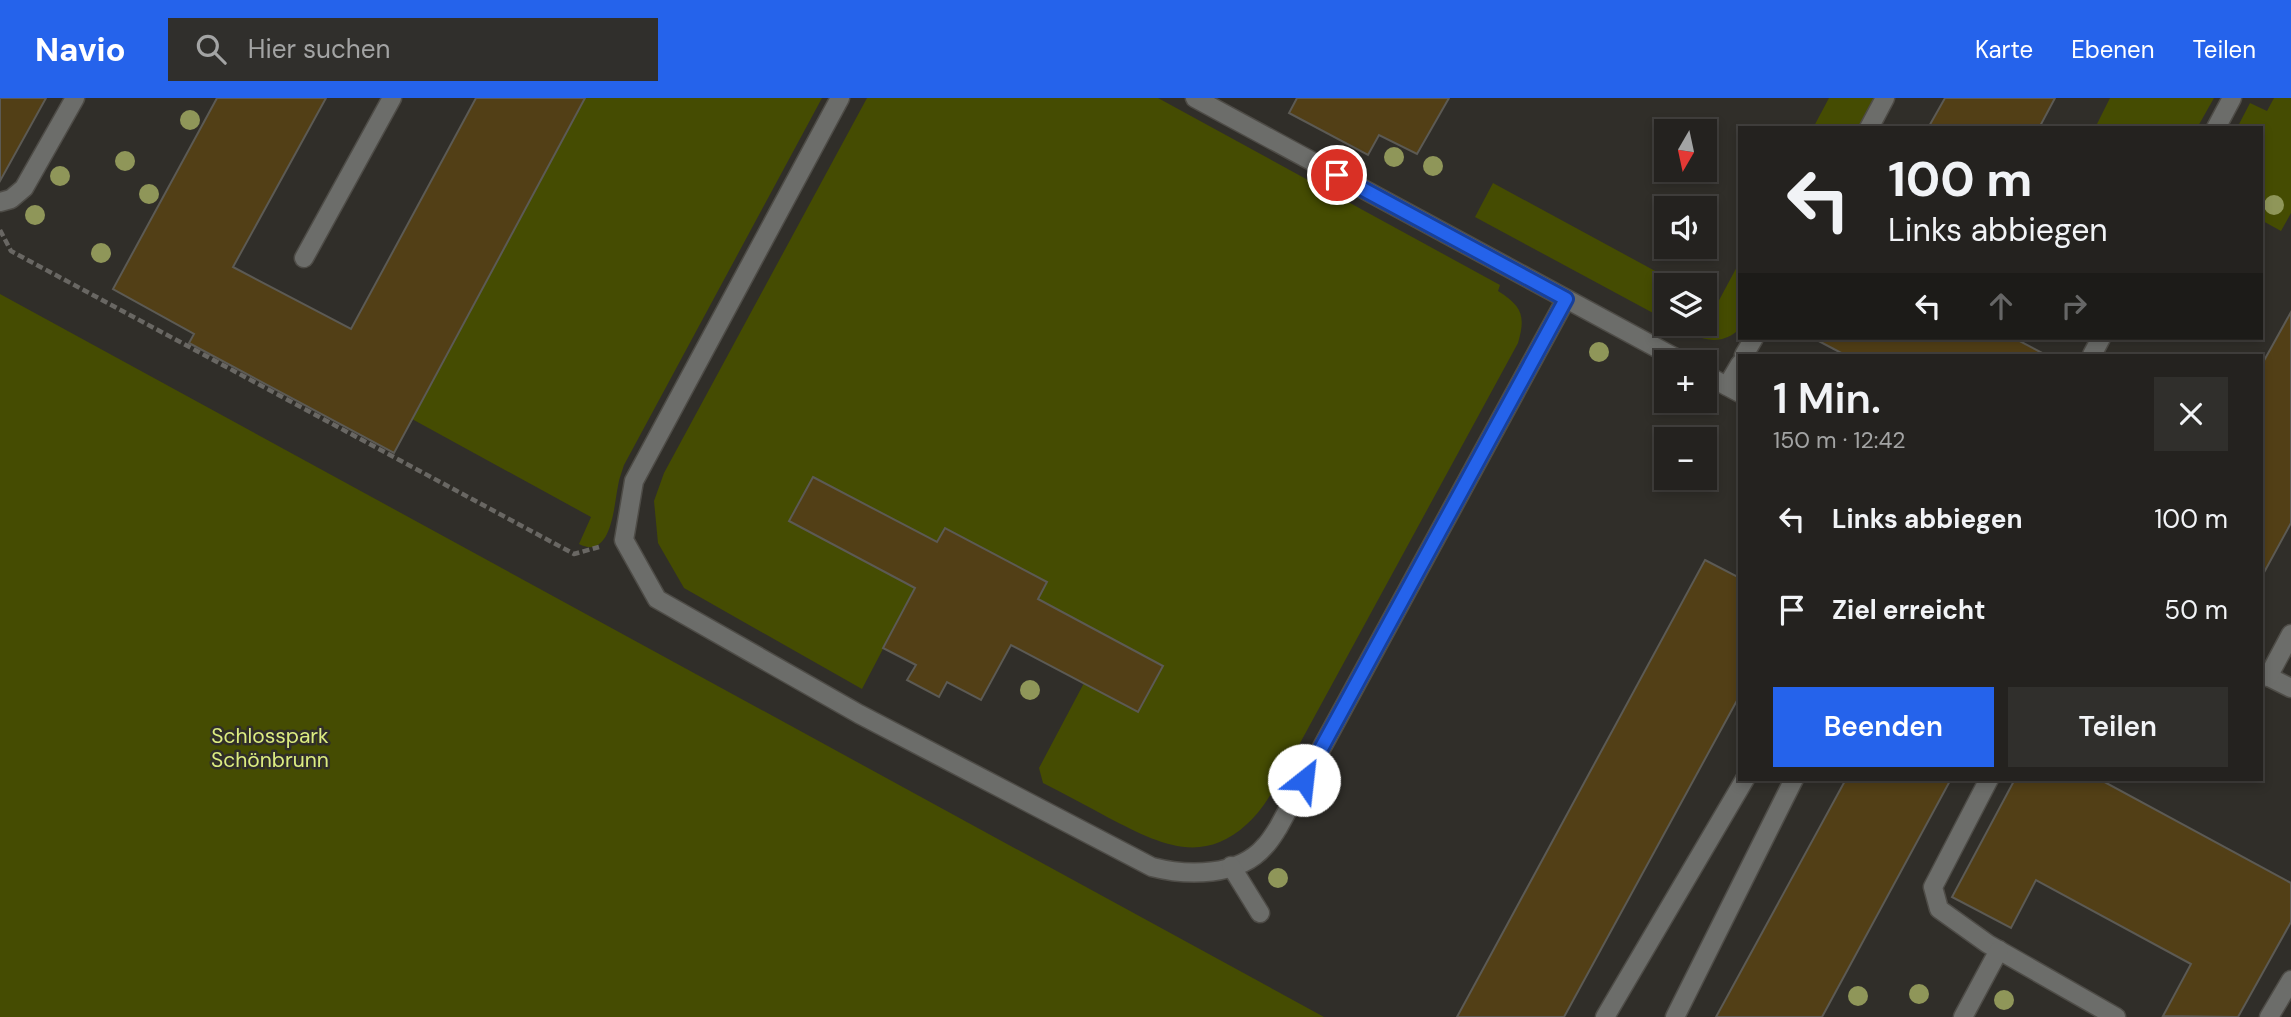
<!DOCTYPE html>
<html lang="de">
<head>
<meta charset="utf-8">
<style>
  :root { --surface:#24221f; --page:#302f2c; --text:#f1f3f6; --muted:#a3a4a4; --line:#413f3d; --accent:#2563eb }
  body { margin:0; font-family:"DM Sans",sans-serif; background:var(--page); color:var(--text); height:100vh; display:flex; flex-direction:column; font-size:26px; white-space:nowrap }
  * { box-sizing:border-box; margin:0 }
  p { font-size:23px; color:var(--muted) }
  .icon { flex:none; width:38px; height:38px; fill:none; stroke:currentColor; stroke-width:2; stroke-linecap:round; stroke-linejoin:round }
  .map { position:relative; flex:1; overflow:hidden }
  .drawer { position:absolute; left:1738px; top:256px; width:525px; height:427px; display:flex; flex-direction:column; background:var(--surface); border-radius:0px; box-shadow:0 4px 10px #0003,0 0 0 2px var(--line) }
  .drawer>* { flex:none }
  .guide { position:absolute; left:1738px; top:28px; width:525px; height:214px; border-radius:0px; box-shadow:0 4px 10px #0003,0 0 0 2px var(--line); background:#24221f; color:var(--text); overflow:hidden }
  .needle { width:46px; rotate:189deg }
  .tools { position:absolute; left:1654px; top:21px; display:grid; gap:14px }
  .tools a { display:grid; place-items:center; width:63px; height:63px; border-radius:0px; background:var(--surface); box-shadow:0 4px 10px #0003,0 0 0 2px var(--line); font-size:35px }
  .pin { position:absolute; display:grid; place-items:center; width:60px; height:60px; color:#fff; margin:-30px; border:4px solid #fff; border-radius:50%; box-shadow:0 2px 7px #0007 }
  .me { position:absolute; width:77px; margin:-38px; rotate:29deg; stroke-linejoin:round; filter:drop-shadow(0 0 5px #0008) }
  .turn { display:flex; align-items:center; gap:24px; height:147px; padding:0 35px; font-size:32px }
  .turn .icon { width:91px; height:91px; stroke-width:2.5 }
  .turn b { display:block; font-size:49px; line-height:60px }
  .lanes { display:flex; align-items:center; height:66px; padding:0 35px; background:#0003; justify-content:center; gap:35px; direction:ltr }
  .lanes .off { opacity:.35 }
  .round { display:grid; place-items:center; flex:none; width:74px; height:74px; border-radius:0px; background:var(--page) }
  .overview { display:flex; align-items:center; justify-content:space-between; height:119px; padding:0 35px }
  h1 { font-size:42px; font-weight:600; line-height:52px }
  .button { display:flex; gap:14px; margin-top:auto; padding:14px 35px }
  .button a { flex:1; height:80px; border-radius:0px; background:var(--accent); color:#fff; font-size:28px; font-weight:600; line-height:80px; text-align:center }
  .button a+a { background:var(--page); color:var(--text) }
  ul { padding:0; list-style:none }
  li { display:flex; align-items:center; gap:21px; height:91px; padding:0 35px }
  li div { flex:1 }
  li b { display:block; font-size:26px }
  li em { font-style:normal }
  header { display:flex; align-items:center; gap:42px; box-sizing:border-box; height:98px; padding:0 35px; background:var(--accent); color:#fff }
  header strong { font-size:33px }
  nav { display:flex; gap:38px; margin-inline-start:auto; font-size:24px }
  .search { width:490px; height:63px; background:var(--page); display:flex; align-items:center; gap:18px; box-sizing:border-box; padding:0 24px; border-radius:0px; color:var(--muted); font-size:26px }
  .map>svg:first-child { display:block }
</style>
</head>
<body>
<header>
<strong>Navio</strong>
<div class="search"><svg class="icon" aria-label="search" viewBox="0 0 24 24"><circle cx="10" cy="10" r="6"/><path d="M15 15l6 6"/></svg>Hier suchen</div>
<nav><a>Karte</a><a>Ebenen</a><a>Teilen</a></nav>
</header>
<div class="map">
<svg width="2291" height="919" viewBox="0 0 2291 919">
  <rect width="100%" height="100%" fill="#302e29"/>
  <g fill="#454c02">
    <path d="M585,0H822L624,367C622,374 619,380 618,388C614,406 612,463 579,446L591,419L412,321Z"/>
    <path d="M867,0H1158L1500,187L1498,193C1522,208 1526,218 1518,245L1287,669C1275,688 1265,710 1247,726C1201,769 1156,744 1109,720C1087,708 1065,696 1043,685L1039,670L1084,585L1138,614L1163,568L1038,501L1047,484L945,430L937,444L813,379L789,422L915,490L862,591L684,490L658,445L654,403L664,375Z"/>
    <path d="M1829,0H1874L1858,30H1813Z"/>
    <path d="M2110,0H2214L2197,30H2095Z"/>
    <path d="M2274,0H2291V115L2281,133L2261,122V30H2237L2250,5L2267,13Z"/>
    <path d="M1493,85L1681,187H1666V222L1475,119Z"/>
    <path d="M1739,165V236L1736,234C1714,251 1693,237 1672,226H1704L1705,200L1717,206Z"/>
    <path d="M0,196L1324,919H0Z"/>
  </g>
  <g fill="#523f16" stroke="#5c5a54" stroke-width="2">
    <path d="M0,0H46L0,83Z"/>
    <path d="M217,0H326L233,169L351,231L476,0H585L394,355L189,245L194,236L113,191Z"/>
    <path d="M1297,0H1449L1417,56L1379,37L1368,57L1289,15Z"/>
    <path d="M1945,0H2055L2039,30H1928Z"/>
    <path d="M2291,214V425L2261,480V268Z"/>
    <path d="M1813,240H2014L2046,257H1845Z"/>
    <path d="M813,379L937,444L945,430L1047,484L1038,501L1163,568L1138,614L1011,547L981,602L947,584L939,599L907,582L916,567L883,550L915,490L789,423Z"/>
    <path d="M1705,462L1740,480V597L1564,919H1457Z"/>
    <path d="M1846,681H1951L1822,919H1716Z"/>
    <path d="M2015,681H2099L2291,785V824L2238,919L2163,918L2191,866L2036,782L2011,830L1952,799Z"/>
  </g>
  <g fill="none" stroke-linecap="round" stroke-linejoin="round">
    <g stroke="#4e4c47" stroke-width="21">
      <g id="minor">
        <path d="M840,0L634,383L624,442L657,501L859,616L1152,769C1187,778 1239,779 1265,748C1270,743 1274,736 1278,730L1566,201"/>
        <path d="M1195,0L1683,264"/>
        <path d="M1869,30L1885,0"/>
        <path d="M2216,30L2232,0"/>
        <path d="M0,104L11,101L24,90L75,0"/>
        <path d="M304,160L392,0"/>
        <path d="M1744,257L1754,240"/>
        <path d="M2092,257L2101,240"/>
        <path d="M1704,276L1740,295"/>
        <path d="M1727,288L1740,266"/>
        <path d="M2261,575L2291,590"/>
        <path d="M2268,579L2291,536"/>
        <path d="M1989,681L1933,789L1939,811L1988,846L2116,919"/>
        <path d="M1231,768L1260,815"/>
        <path d="M1605,919L1745,681"/>
        <path d="M1675,919L1794,681"/>
        <path d="M1963,919L1999,852"/>
        <path d="M2269,919L2291,882"/>
      </g>
    </g>
    <path stroke="#696763" stroke-width="4.5" stroke-dasharray="7 3.5" stroke-linecap="butt" d="M0,132L11,153L574,456L599,449"/>
    <use href="#minor" stroke="#6c6d6a" stroke-width="18"/>
  </g>
  <g fill="#8f9659">
    <circle cx="190" cy="22" r="10"/>
    <circle cx="1394" cy="59" r="10"/>
    <circle cx="125" cy="63" r="10"/>
    <circle cx="1433" cy="68" r="10"/>
    <circle cx="60" cy="78" r="10"/>
    <circle cx="149" cy="96" r="10"/>
    <circle cx="2274" cy="107" r="10"/>
    <circle cx="35" cy="117" r="10"/>
    <circle cx="101" cy="155" r="10"/>
    <circle cx="1599" cy="254" r="10"/>
    <circle cx="1030" cy="592" r="10"/>
    <circle cx="1278" cy="780" r="10"/>
    <circle cx="1919" cy="896" r="10"/>
    <circle cx="1858" cy="898" r="10"/>
    <circle cx="2004" cy="902" r="10"/>
  </g>
  <g fill="none" stroke-linecap="round" stroke-linejoin="round">
    <g stroke="#184099" stroke-width="18">
      <path id="route" d="M1304,682L1566,201L1337,77"/>
    </g>
    <use href="#route" stroke="#2563eb" stroke-width="12"/>
  </g>
  <g text-anchor="middle" stroke-width="5" stroke-linejoin="round" paint-order="stroke">
    <g font-size="21" fill="#dcec80" stroke="#302e29">
      <text x="270" y="645">Schlosspark<tspan x="270" dy="24">Schönbrunn</tspan></text>
    </g>
  </g>
</svg>
<div class="tools">
<a><svg class="needle" viewBox="-14 -14 28 28"><path d="M0-13l5 13h-10z" fill="#e53935"/><path d="M0 13l5-13h-10z" fill="#a3a4a4"/></svg></a>
<a><svg class="icon" aria-label="sound" viewBox="0 0 24 24"><path d="M4 9h4l5-4v14l-5-4H4zM17 9q2 3 0 6"/></svg></a>
<a><svg class="icon" aria-label="layers" viewBox="0 0 24 24"><path d="M12 4l9 5-9 5-9-5zM3 14l9 5 9-5"/></svg></a>
<a>+</a>
<a>−</a>
</div>
<div class="pin" style="left:1337px;top:77px;background:#d93025"><svg class="icon" aria-label="arrive" viewBox="0 0 24 24"><path d="M6 21V4h12l-3 4 3 4H6"/></svg></div>
<svg class="me" style="left:1304px;top:682px" viewBox="-20 -20 40 40"><circle r="19" fill="#fff"/><path d="M0-13L10 11 0 6-10 11z" fill="#2563eb"/></svg>
<div class="guide">
<div class="turn"><svg class="icon" aria-label="left" viewBox="0 0 24 24"><path d="M17 20v-9H6M10 6l-5 5 5 5"/></svg><div><b>100 m</b>Links abbiegen</div></div>
<div class="lanes"><svg class="icon" aria-label="left" viewBox="0 0 24 24"><path d="M17 20v-9H6M10 6l-5 5 5 5"/></svg><svg class="icon off" aria-label="ahead" viewBox="0 0 24 24"><path d="M12 20V5M6 11l6-6 6 6"/></svg><svg class="icon off" aria-label="right" viewBox="0 0 24 24"><path d="M7 20v-9h11M14 6l5 5-5 5"/></svg></div>
</div>
<section class="drawer">
<div class="overview"><div><h1>1 Min.</h1><p>150 m · 12:42</p></div><a class="round"><svg class="icon" aria-label="close" viewBox="0 0 24 24"><path d="M6 6l12 12M18 6L6 18"/></svg></a></div>
<ul>
<li><svg class="icon" aria-label="left" viewBox="0 0 24 24"><path d="M17 20v-9H6M10 6l-5 5 5 5"/></svg><div><b>Links abbiegen</b></div><em>100 m</em></li>
<li><svg class="icon" aria-label="arrive" viewBox="0 0 24 24"><path d="M6 21V4h12l-3 4 3 4H6"/></svg><div><b>Ziel erreicht</b></div><em>50 m</em></li>
</ul>
<div class="button"><a>Beenden</a><a>Teilen</a></div>
</section>
</div>
</body>
</html>
